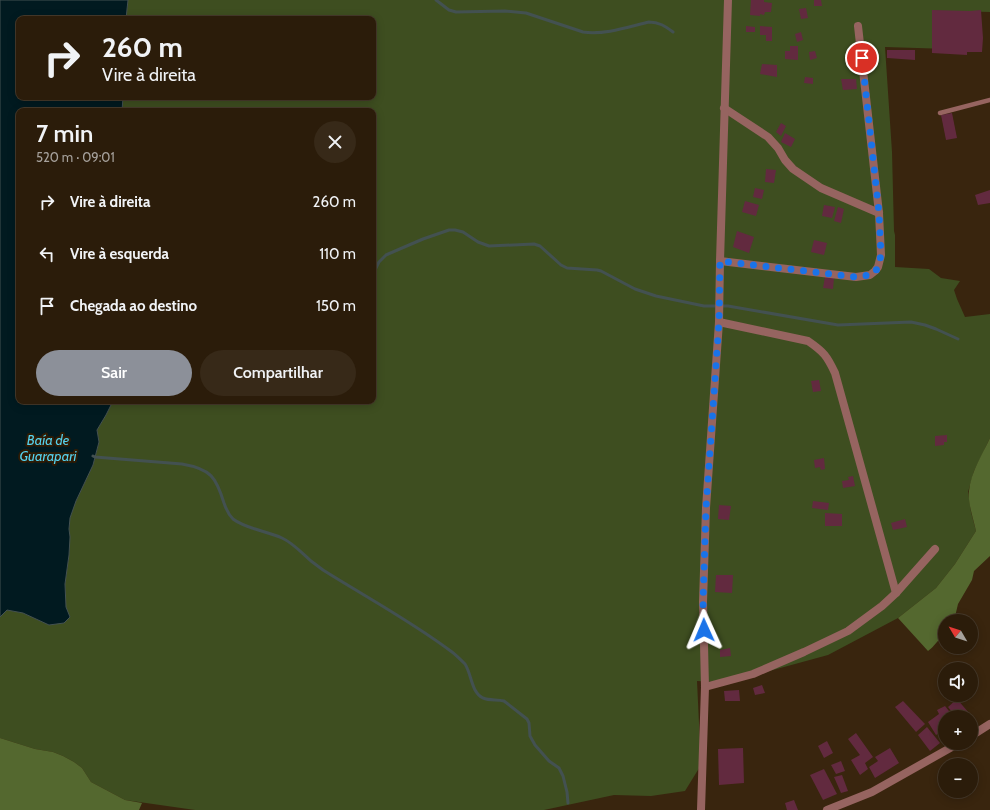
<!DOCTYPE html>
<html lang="pt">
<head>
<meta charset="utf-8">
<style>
  :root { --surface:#2b1c0a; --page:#372918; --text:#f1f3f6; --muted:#a6a19c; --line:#473a2b; --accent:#8c9099 }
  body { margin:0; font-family:Cabin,sans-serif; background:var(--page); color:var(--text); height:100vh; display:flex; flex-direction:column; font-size:15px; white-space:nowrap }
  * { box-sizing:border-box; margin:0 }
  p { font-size:13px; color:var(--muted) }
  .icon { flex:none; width:22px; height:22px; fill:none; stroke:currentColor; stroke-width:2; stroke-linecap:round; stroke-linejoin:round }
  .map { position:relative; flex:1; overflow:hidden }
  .sheet { position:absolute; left:16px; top:108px; width:360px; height:296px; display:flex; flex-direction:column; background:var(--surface); border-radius:8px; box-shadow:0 2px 10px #0003,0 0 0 1px var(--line) }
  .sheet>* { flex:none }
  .banner { position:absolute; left:16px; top:16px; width:360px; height:84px; border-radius:8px; box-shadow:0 2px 10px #0003,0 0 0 1px var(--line); background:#2b1c0a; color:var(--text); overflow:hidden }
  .needle { width:26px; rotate:309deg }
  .tools { position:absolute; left:938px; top:614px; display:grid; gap:8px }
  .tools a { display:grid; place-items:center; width:40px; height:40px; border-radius:50%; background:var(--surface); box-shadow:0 2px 10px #0003,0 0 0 1px var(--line); font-size:20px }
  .pin { position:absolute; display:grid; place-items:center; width:34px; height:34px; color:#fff; margin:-17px; border:2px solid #fff; border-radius:50%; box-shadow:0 1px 4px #0007 }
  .me { position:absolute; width:44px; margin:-22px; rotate:359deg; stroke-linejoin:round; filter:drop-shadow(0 0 3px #0008) }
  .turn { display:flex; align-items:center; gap:14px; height:84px; padding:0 20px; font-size:18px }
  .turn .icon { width:52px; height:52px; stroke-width:2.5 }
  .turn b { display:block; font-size:28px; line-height:34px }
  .round { display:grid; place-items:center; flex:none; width:42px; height:42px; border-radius:21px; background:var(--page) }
  .summary { display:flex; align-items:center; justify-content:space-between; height:68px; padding:0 20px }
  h1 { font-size:24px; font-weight:600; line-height:30px }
  .cta { display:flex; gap:8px; margin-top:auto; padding:8px 20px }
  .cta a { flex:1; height:46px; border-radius:24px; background:var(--accent); color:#fff; font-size:16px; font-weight:600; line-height:46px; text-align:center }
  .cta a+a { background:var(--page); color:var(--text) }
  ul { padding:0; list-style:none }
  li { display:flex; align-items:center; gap:12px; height:52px; padding:0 20px }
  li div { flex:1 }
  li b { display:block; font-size:15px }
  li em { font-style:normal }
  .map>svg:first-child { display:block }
</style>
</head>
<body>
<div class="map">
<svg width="990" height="810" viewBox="0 0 990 810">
  <rect width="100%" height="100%" fill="#39250e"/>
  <path fill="#3e4e20" d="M128,0H990V12L952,11L949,49L885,47L892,152L894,231L895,235V267L929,269L941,278L960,281L954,290L957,299L965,317L990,314V438L974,471L968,492L971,512L976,531L955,564L936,588L898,618L828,655L755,675L718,682L697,681L701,765L685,791L651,796L614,795L544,810H195L125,800L91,782L82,768L74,762L63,756L53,752L35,749L0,738V617L7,610L23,613L49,625L66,607L65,584L69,555L70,537L69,529L70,517L76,501L93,465L99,442L97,430L106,415L113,401H373V111H122L123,97H373V19H126Z"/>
  <g fill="#54682f">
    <path d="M990,438V556L974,571L972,580L958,604L954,621H945V635C938,639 934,647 928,651L898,618L936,588L955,564L976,531C974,521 967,500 969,491C971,472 982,455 990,438Z"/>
    <path d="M0,738L35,749L53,752L63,756L74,762L82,768L91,782L125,800L142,803L139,810H0Z"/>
  </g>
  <path fill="#011a20" stroke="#435151" d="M0,0H128L126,19H19V97H123L122,111H19V401H113L106,415L97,430L99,442L93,465L76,501L70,518L69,529L70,537L69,555L65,584L66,607L70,617L64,623L49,625L23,613L7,610L0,617Z"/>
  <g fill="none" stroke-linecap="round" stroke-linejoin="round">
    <g stroke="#435151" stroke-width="3">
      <path d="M436,0L449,10L456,12L505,11L526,13L583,32C605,35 628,27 649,22C659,22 665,26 673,32"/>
      <path d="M373,274L379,262L386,255L423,239L449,230H455L463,232L478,242L489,246L534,244L540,246L561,265L567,268L597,270L601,271L635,289L656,296L704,306H728L838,325L911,322L925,325L936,329L958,339"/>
      <path d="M93,456L95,457L182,464C211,469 216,477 224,503C226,509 228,514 233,519C246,529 267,531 282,538C293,543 302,553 311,561C315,564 319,567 323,570C366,597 411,621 452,652C456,655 461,660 465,664C472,675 471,692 483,698C490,701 497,699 504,701L527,719L529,723L530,736L535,745L549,761L559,768L563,776L567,792L568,803"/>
    </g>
  </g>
  <g fill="#622a3f">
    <path d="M751,0H764V2L772,3L771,12H765L764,15L760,14V16L750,15Z"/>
    <path d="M814,0H821L822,6H814Z"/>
    <path d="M806,8L808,18L801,19L799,9Z"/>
    <path d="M932,10L970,11L981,10L983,38L982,52H967V55L932,53Z"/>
    <path d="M746,26L755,27V32H746Z"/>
    <path d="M760,26L772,27V41H766V35H760Z"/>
    <path d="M801,32L803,40L797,42L795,34Z"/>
    <path d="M790,46H798V60L785,59V51H790Z"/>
    <path d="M887,50H915V60L887,58Z"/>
    <path d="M815,51L817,58L810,60L809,52Z"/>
    <path d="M762,64L777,65V77L760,74Z"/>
    <path d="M805,77L813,78V84L804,83Z"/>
    <path d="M841,79H856L857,89L843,90Z"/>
    <path d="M952,113L957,138L946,140L941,115Z"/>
    <path d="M781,123L786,126L781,136L776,132Z"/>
    <path d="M785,133L795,139L791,147L781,142Z"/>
    <path d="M766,169L776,170L774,183L765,182Z"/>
    <path d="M755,188L764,190L762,199L753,197Z"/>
    <path d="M990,190V203L978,205L975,195Z"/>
    <path d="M745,201L759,205L756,216L742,212Z"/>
    <path d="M824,205L835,207L832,218L822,216Z"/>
    <path d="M838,207L844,209L841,223L834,221Z"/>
    <path d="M737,231L754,237L749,253L733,247Z"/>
    <path d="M814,240L827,243L824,255L811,252Z"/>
    <path d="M825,277L834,278L833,289L823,288Z"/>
    <path d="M819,380L821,391L813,392L811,381Z"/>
    <path d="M947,435V442H944V445L935,446V436Z"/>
    <path d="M824,458L825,469L821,470L820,467L815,468L814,460Z"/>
    <path d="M853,476L855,486L843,488L842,481L849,480L848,477Z"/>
    <path d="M813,501L829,503L828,510L812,508Z"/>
    <path d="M719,505L731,506L729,520L718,519Z"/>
    <path d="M825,513L842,514V526H825Z"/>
    <path d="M905,519L907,527L893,530L891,523Z"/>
    <path d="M716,575H733L732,593L715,592Z"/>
    <path d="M730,648L731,656L720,657V650Z"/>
    <path d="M762,685L765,693L755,695L753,688Z"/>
    <path d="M739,690L740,701H725L724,691Z"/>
    <path d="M957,699L975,720L971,724V717H956L948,707Z"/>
    <path d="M903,701L925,724L916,732L895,707Z"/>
    <path d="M945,706L953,716L945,717L944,722L945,729L936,735L928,722L939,714L937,710Z"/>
    <path d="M927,727L940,743L930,751L918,735Z"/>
    <path d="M856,733L873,757L865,763L868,769L860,775L851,760L860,755L848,739Z"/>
    <path d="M827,741L833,753L824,758L818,746Z"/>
    <path d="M743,748L744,783L719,785L718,749Z"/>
    <path d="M890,748L899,763L875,778L869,767L878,761L875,757Z"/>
    <path d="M841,761L845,771L836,774L831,765Z"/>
    <path d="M824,769L837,794L823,800L810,775Z"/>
    <path d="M842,775L848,791L841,793L834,777Z"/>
    <path d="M794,800L798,810H787L785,803Z"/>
  </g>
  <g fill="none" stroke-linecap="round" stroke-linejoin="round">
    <path stroke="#966460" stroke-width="4.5" d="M940,113L990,100"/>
    <g stroke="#966460" stroke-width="8">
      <path d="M724,108L768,137L778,148L785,160L793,169L821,188L879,213"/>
      <path d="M720,261L856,277L870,275L875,271L878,267L881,255L879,213L858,26"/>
      <path d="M719,322L808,341C824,352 827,356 835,373L896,593"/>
      <path d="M705,687L753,674L804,652L848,631L882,606L896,593L935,549"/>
      <path d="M701,810L705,687L703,602L706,508L719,322L720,261L728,0"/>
    </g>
    <g stroke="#966460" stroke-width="8">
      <path d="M971,736L990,724"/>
      <path d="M827,810L872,792L959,743"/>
    </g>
  </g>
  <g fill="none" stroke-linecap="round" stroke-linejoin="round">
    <path stroke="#1a73e8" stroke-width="7" stroke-dasharray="0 12.6" d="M704,630L703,602L706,508L719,322L720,261L856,277L870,275L875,272L878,267L881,255L879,213L862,58"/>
  </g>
  <g text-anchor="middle" stroke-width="4" stroke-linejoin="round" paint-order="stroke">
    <g font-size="14" font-style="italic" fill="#55d2ee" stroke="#2e1b05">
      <text x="48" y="445">Baía de<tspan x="48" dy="16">Guarapari</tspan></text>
    </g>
  </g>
</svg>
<div class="tools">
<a><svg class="needle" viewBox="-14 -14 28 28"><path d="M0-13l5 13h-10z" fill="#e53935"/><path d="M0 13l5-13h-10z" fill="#a6a19c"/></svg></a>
<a><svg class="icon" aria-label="sound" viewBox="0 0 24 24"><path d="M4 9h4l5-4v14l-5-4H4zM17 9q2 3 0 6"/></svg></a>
<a>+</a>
<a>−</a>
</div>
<div class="pin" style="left:862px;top:58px;background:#d93025"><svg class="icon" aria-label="arrive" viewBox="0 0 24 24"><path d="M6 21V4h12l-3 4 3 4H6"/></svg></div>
<svg class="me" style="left:704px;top:630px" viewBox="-20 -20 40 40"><path d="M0-17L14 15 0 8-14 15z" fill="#1a73e8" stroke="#fff" stroke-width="4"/></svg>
<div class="banner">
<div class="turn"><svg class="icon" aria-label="right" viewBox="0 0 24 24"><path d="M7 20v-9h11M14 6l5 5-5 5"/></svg><div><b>260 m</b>Vire à direita</div></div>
</div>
<section class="sheet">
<div class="summary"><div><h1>7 min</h1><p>520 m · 09:01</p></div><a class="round"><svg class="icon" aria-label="close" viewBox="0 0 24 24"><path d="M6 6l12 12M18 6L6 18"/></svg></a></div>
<ul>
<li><svg class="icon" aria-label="right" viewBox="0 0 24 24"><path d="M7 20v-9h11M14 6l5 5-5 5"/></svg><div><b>Vire à direita</b></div><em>260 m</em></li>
<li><svg class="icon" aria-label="left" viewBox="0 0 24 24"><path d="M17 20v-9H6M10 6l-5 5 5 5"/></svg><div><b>Vire à esquerda</b></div><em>110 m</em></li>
<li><svg class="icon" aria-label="arrive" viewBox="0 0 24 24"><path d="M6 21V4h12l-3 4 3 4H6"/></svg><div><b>Chegada ao destino</b></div><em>150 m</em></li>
</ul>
<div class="cta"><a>Sair</a><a>Compartilhar</a></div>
</section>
</div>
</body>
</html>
